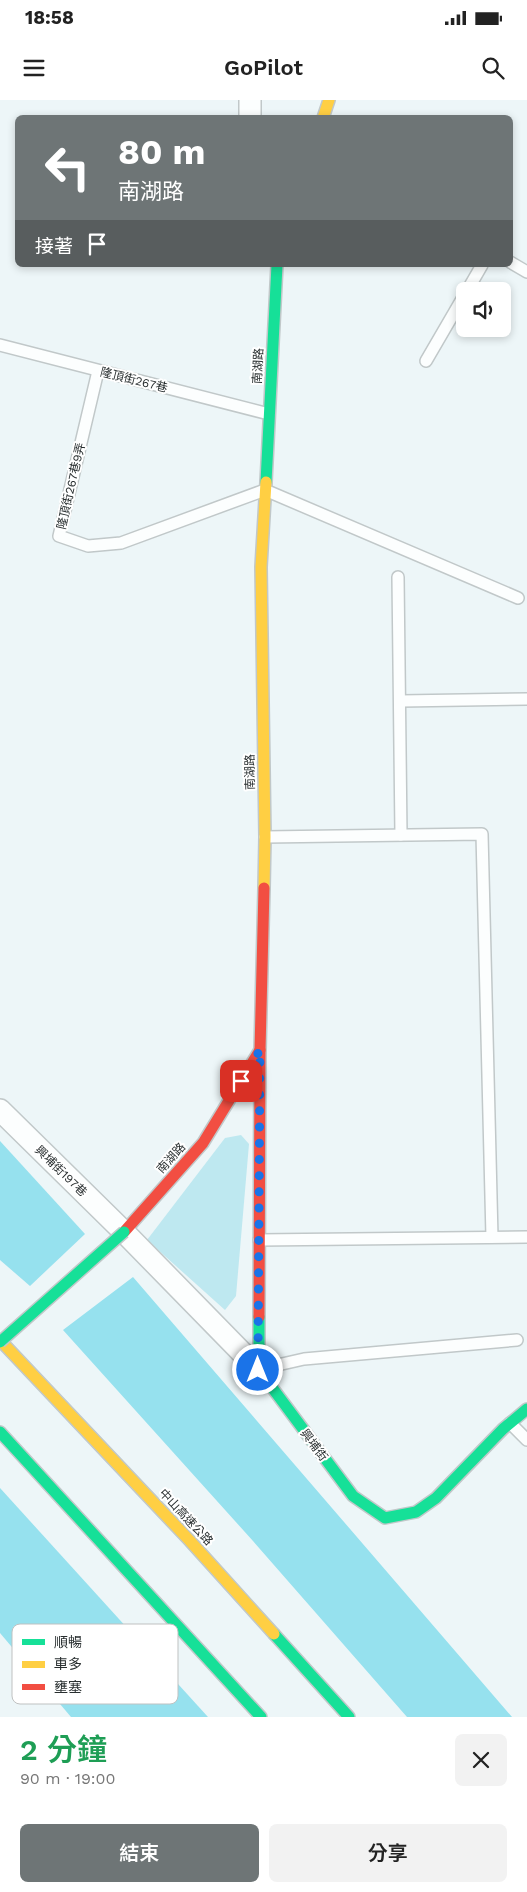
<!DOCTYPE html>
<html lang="zh-TW">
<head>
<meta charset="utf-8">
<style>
  :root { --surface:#fff; --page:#f2f2f2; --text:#222; --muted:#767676; --accent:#6e7576 }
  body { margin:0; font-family:"Work Sans","Noto Sans TC",sans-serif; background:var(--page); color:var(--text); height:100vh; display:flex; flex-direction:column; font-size:19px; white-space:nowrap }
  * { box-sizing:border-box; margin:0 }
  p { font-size:16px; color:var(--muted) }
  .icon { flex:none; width:28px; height:28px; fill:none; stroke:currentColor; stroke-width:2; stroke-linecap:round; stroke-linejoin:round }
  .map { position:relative; height:1617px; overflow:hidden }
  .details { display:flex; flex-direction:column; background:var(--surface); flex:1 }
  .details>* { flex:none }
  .guide { position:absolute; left:15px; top:15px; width:498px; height:152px; border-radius:8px; box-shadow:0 2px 8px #0003; background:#6e7576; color:#fff; overflow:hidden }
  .tools { position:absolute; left:456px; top:182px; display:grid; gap:10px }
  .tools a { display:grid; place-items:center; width:55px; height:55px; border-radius:8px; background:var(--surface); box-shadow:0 2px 8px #0003; font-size:25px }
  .pin { position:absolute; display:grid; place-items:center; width:42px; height:42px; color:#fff; margin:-21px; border-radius:10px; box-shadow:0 2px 8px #0006 }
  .me { position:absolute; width:55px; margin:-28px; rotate:0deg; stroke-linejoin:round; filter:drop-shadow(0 0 4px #0008) }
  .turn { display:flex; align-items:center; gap:18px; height:105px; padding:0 20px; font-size:22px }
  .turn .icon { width:65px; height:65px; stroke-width:2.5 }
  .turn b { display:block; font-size:35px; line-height:42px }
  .then { display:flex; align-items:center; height:48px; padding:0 20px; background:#0003; gap:10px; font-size:19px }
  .round { display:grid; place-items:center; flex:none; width:52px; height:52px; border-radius:8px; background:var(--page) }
  .head { display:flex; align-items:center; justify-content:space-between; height:85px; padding:0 20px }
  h1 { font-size:30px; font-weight:600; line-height:38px; color:#1e9e55 }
  .button { display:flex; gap:10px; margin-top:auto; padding:10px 20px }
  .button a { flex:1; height:58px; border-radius:8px; background:var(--accent); color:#fff; font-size:20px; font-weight:600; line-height:58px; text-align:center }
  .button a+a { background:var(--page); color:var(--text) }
  .status { display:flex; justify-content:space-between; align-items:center; height:35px; padding:0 25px; background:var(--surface); direction:ltr }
  .status svg { height:14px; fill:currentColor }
  header { display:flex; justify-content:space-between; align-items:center; height:65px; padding:0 20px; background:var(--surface); font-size:22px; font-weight:600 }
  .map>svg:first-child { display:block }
</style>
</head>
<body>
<div class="status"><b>18:58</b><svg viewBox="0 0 49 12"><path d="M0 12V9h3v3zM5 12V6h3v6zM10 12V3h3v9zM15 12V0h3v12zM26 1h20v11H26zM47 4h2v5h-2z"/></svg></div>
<header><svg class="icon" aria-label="menu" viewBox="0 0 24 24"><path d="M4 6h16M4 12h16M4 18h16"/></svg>GoPilot<svg class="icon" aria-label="search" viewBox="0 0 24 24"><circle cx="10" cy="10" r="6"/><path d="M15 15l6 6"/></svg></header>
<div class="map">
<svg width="527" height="1617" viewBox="0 0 527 1617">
  <rect width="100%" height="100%" fill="#edf6f8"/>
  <path fill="#bee8f0" d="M241,1035L249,1044L236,1196L225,1210L147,1140L225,1038Z"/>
  <g fill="#96e1ee">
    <path d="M0,1041L85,1134L30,1186L0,1160Z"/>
    <path d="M133,1177L512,1617H407L253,1441L63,1230Z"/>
    <path d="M0,1388L208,1617H71L0,1533Z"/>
  </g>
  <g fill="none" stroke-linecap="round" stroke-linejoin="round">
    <g stroke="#c1c8c9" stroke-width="14">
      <g id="lane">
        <path d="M510,162L527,172"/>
        <path d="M467,191L482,165"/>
        <path d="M0,245L269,314"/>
        <path d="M426,261L465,194"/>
        <path d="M98,271L59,436L88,446L121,443L265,390L518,498"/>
        <path d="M398,477L401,735"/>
        <path d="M401,601L527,599"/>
        <path d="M265,737L482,734L492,1137"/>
        <path d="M259,1140L527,1137"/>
        <path d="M260,1269L304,1259L517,1240"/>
        <path d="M510,1323L527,1340"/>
      </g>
    </g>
    <g stroke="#c1c8c9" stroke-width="24">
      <g id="street">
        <path d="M250,0V18"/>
        <path d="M0,1010L124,1132L259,1270"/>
      </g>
    </g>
    <g stroke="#c1c8c9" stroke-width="14">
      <g id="fast">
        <path d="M266,382L277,165"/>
        <path d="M259,1217V1270L353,1396L385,1418L416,1412L436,1398L503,1329L527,1309"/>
        <path d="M0,1332L261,1617"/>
        <path d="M274,1534L349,1617"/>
      </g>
    </g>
    <g stroke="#c1c8c9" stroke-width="14">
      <g id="slow">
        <path d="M323,18L329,0"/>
        <path d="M264,788L265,737L261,467L266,382"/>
        <path d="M0,1240L190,1441L274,1534"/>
      </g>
    </g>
    <g stroke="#c1c8c9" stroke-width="14">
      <g id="jam">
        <path d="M124,1132L203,1043L260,950"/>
        <path d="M259,1217L260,950L264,788"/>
      </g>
    </g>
    <use href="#lane" stroke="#fcfefe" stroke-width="11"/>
    <use href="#street" stroke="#fcfefe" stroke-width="21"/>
    <use href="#fast" stroke="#16e098" stroke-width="11"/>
    <use href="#slow" stroke="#ffcf43" stroke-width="11"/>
    <use href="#jam" stroke="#f24e42" stroke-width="11"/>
    <g stroke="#c1c8c9" stroke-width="14" stroke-linecap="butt">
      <path id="fast-bridge" d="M0,1242L124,1132"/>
    </g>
    <use href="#fast-bridge" stroke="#16e098" stroke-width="11"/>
  </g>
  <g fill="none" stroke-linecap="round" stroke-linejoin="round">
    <path stroke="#1a73e8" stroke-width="9" stroke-dasharray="0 16.2" d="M241,981L260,950L258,1270"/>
  </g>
  <g text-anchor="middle" stroke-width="4" stroke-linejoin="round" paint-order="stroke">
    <g font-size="12" fill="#292f30" stroke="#fff">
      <text transform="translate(258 266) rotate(-87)" y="4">南湖路</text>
      <text transform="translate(134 280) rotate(14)" y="4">隆頂街267巷</text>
      <text transform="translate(71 386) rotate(-77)" y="4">隆頂街267巷9弄</text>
      <text transform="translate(250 672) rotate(-91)" y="4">南湖路</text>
      <text transform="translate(171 1058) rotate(-48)" y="4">南湖路</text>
      <text transform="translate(61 1071) rotate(44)" y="4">興埔街197巷</text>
      <text transform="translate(314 1345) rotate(53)" y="4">興埔街</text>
      <text transform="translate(186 1417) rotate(47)" y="4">中山高速公路</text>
    </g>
  </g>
  <rect x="12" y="1524" width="166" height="80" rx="8" fill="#fff" stroke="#bfc1c1" stroke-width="1"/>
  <rect x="22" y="1539" width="23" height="6" fill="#16e098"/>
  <rect x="22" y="1561" width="23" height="7" fill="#ffcf43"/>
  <rect x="22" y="1584" width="23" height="6" fill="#f24e42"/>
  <g font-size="14" fill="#292f30">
    <text x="54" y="1547">順暢</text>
    <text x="54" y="1569">車多</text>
    <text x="54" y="1592">壅塞</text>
  </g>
</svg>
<div class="tools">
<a><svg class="icon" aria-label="sound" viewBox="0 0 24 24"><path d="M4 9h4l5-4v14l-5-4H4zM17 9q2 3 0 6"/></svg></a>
</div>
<div class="pin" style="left:241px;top:981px;background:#d93025"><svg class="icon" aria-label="arrive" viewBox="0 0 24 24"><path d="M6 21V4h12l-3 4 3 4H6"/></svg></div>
<svg class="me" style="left:258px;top:1270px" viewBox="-20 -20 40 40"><circle r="17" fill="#1a73e8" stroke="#fff" stroke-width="3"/><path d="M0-11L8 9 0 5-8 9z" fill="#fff"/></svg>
<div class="guide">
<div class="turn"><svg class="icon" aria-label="left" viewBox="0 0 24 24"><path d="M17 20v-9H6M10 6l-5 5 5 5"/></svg><div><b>80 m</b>南湖路</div></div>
<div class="then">接著<svg class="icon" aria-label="arrive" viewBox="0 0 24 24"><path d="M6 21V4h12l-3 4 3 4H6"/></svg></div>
</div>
</div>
<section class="details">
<div class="head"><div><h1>2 分鐘</h1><p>90 m · 19:00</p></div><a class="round"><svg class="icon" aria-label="close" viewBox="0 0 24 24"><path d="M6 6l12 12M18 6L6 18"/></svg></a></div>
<div class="button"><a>結束</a><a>分享</a></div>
</section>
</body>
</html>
